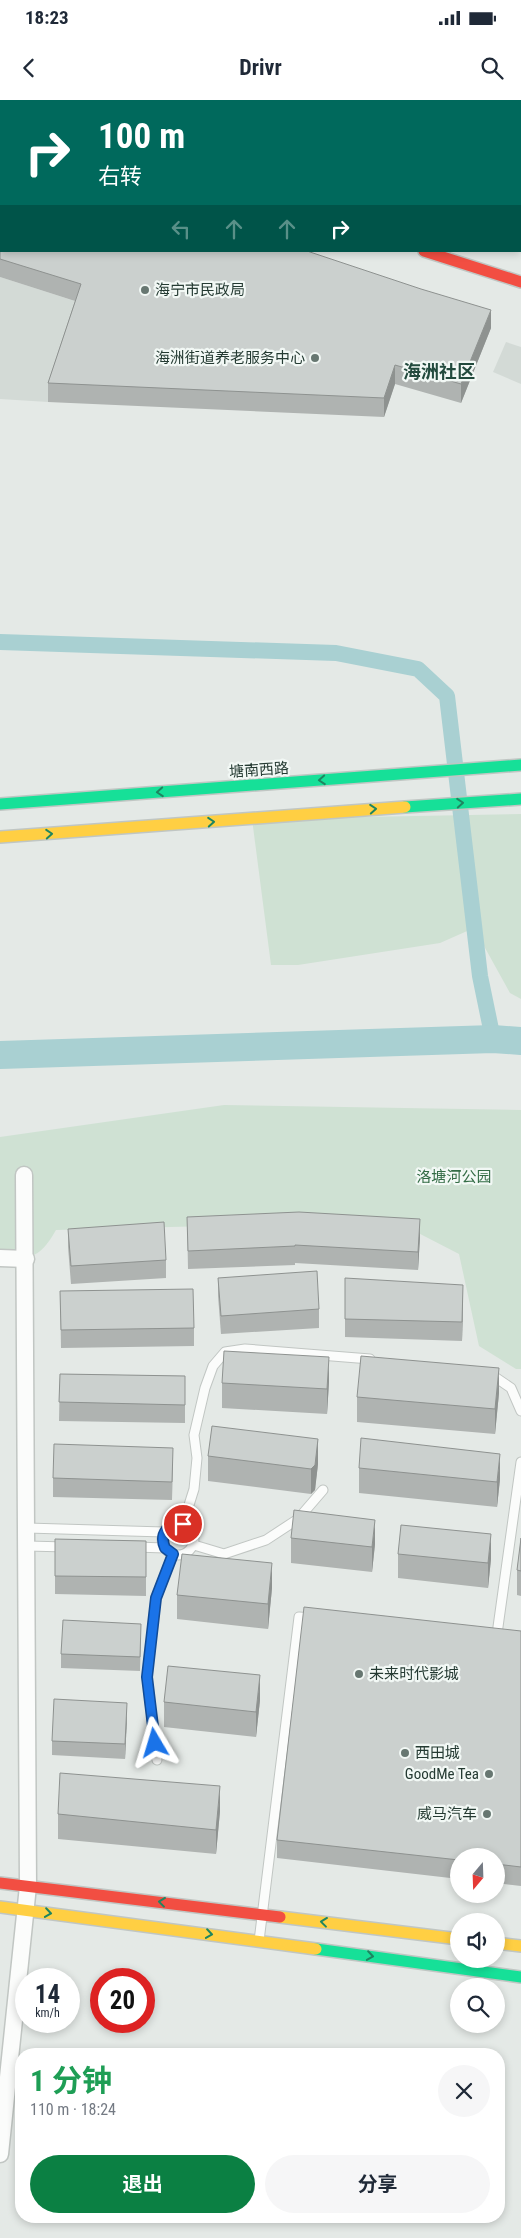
<!DOCTYPE html>
<html lang="zh">
<head>
<meta charset="utf-8">
<style>
  :root { --surface:#fff; --page:#f6f6f7; --text:#1f2937; --muted:#747a83; --accent:#0b8043 }
  body { margin:0; font-family:"Roboto Condensed","Noto Sans SC",sans-serif; background:var(--page); color:var(--text); height:100vh; display:flex; flex-direction:column; font-size:19px; white-space:nowrap }
  * { box-sizing:border-box; margin:0 }
  p { font-size:16px; color:var(--muted) }
  .icon { flex:none; width:28px; height:28px; fill:none; stroke:currentColor; stroke-width:2; stroke-linecap:round; stroke-linejoin:round }
  .map { position:relative; flex:1; overflow:hidden }
  .side { position:absolute; left:15px; top:1948px; width:490px; height:175px; display:flex; flex-direction:column; background:var(--surface); border-radius:20px; box-shadow:0 2px 8px #0003 }
  .side>* { flex:none }
  .guide { position:absolute; left:0px; top:0px; width:521px; height:152px; box-shadow:0 2px 8px #0003; background:#00695c; color:#fff; overflow:hidden }
  .needle { width:32px; rotate:199deg }
  .tools { position:absolute; left:450px; top:1748px; display:grid; gap:10px }
  .tools a { display:grid; place-items:center; width:55px; height:55px; border-radius:50%; background:var(--surface); box-shadow:0 2px 8px #0003; font-size:25px }
  .speed { position:absolute; left:15px; top:1868px; display:flex; gap:10px; font-size:25px; font-weight:700; text-align:center }
  .speed>* { display:grid; place-content:center; width:65px; height:65px; border-radius:50%; background:var(--surface); box-shadow:0 2px 8px #0003; line-height:1 }
  .speed small { font-size:12px; font-weight:400 }
  .speed .limit { border:8px solid #d22; background:#fff; color:#111 }
  .pin { position:absolute; display:grid; place-items:center; width:42px; height:42px; color:#fff; margin:-21px; border:2px solid #fff; border-radius:50%; box-shadow:0 1px 5px #0007 }
  .me { position:absolute; width:55px; margin:-28px; rotate:353deg; stroke-linejoin:round; filter:drop-shadow(0 0 4px #0008) }
  .turn { display:flex; align-items:center; gap:18px; height:105px; padding:0 15px; font-size:22px }
  .turn .icon { width:65px; height:65px; stroke-width:2.5 }
  .turn b { display:block; font-size:35px; line-height:42px }
  .lanes { display:flex; align-items:center; height:48px; padding:0 15px; background:#0003; justify-content:center; gap:25px; direction:ltr }
  .lanes .off { opacity:.35 }
  .round { display:grid; place-items:center; flex:none; width:52px; height:52px; border-radius:26px; background:var(--page) }
  .summary { display:flex; align-items:center; justify-content:space-between; height:85px; padding:0 15px }
  h1 { font-size:30px; font-weight:700; line-height:38px; color:#1e9e55 }
  .action { display:flex; gap:10px; margin-top:auto; padding:10px 15px }
  .action a { flex:1; height:58px; border-radius:30px; background:var(--accent); color:#fff; font-size:20px; font-weight:700; line-height:58px; text-align:center }
  .action a+a { background:var(--page); color:var(--text) }
  .status { display:flex; justify-content:space-between; align-items:center; height:35px; padding:0 25px; background:var(--surface); direction:ltr }
  .status svg { height:14px; fill:currentColor }
  header { display:flex; justify-content:space-between; align-items:center; height:65px; padding:0 15px; background:var(--surface); font-size:22px; font-weight:700 }
  .map>svg:first-child { display:block }
</style>
</head>
<body>
<div class="status"><b>18:23</b><svg viewBox="0 0 49 12"><path d="M0 12V9h3v3zM5 12V6h3v6zM10 12V3h3v9zM15 12V0h3v12zM26 1h20v11H26zM47 4h2v5h-2z"/></svg></div>
<header><svg class="icon" aria-label="back" viewBox="0 0 24 24"><path d="M15 5l-7 7 7 7"/></svg>Drivr<svg class="icon" aria-label="search" viewBox="0 0 24 24"><circle cx="10" cy="10" r="6"/><path d="M15 15l6 6"/></svg></header>
<div class="map">
<svg width="521" height="2138" viewBox="0 0 521 2138">
  <rect width="100%" height="100%" fill="#e4e9e6"/>
  <g fill="#d3dad6">
    <path d="M0,177L81,203L48,302L0,299Z"/>
    <path d="M506,242L521,247V284L493,272Z"/>
  </g>
  <g fill="#cfe1d3">
    <path d="M521,714V899L510,893L474,828L440,843L298,865H271L252,719Z"/>
    <path d="M224,1005L521,1010V1269H516L479,1246L459,1154L395,1121L56,1130C40,1158 32,1159 0,1158V1037Z"/>
  </g>
  <g fill="none" stroke-linecap="round" stroke-linejoin="round">
    <path stroke="#a9d0d2" stroke-width="16" d="M0,542L336,553L418,569L447,596L480,876L493,939"/>
    <path stroke="#a9d0d2" stroke-width="28" d="M0,955L493,939L521,941"/>
    <g stroke="#c1c6c3" stroke-width="11">
      <g id="lane">
        <path d="M375,1V0"/>
        <path d="M489,1273L511,1288L521,1311"/>
        <circle cx="178" cy="1439" r="16"/>
        <path d="M183,1424L194,1389L197,1358L194,1335L205,1288L213,1266L225,1252L245,1249L370,1259"/>
        <path d="M27,1428L164,1432"/>
        <path d="M194,1445L224,1454L266,1440L298,1419L323,1390"/>
        <path d="M27,1446L67,1447"/>
        <path d="M135,1447L165,1448"/>
        <path d="M497,1534L521,1362"/>
        <path d="M157,1660L147,1577L156,1498L173,1454"/>
        <path d="M259,1841L299,1517L314,1518"/>
      </g>
    </g>
    <g stroke="#c1c6c3" stroke-width="19">
      <g id="street">
        <path d="M0,1158L26,1159"/>
        <path d="M0,2054L28,1786L24,1075"/>
      </g>
    </g>
    <g stroke="#c0c6c3" stroke-width="14">
      <g id="fast">
        <path d="M0,704L521,665"/>
        <path d="M405,707L521,699"/>
        <path d="M316,1849L521,1877"/>
      </g>
    </g>
    <g stroke="#c0c6c3" stroke-width="14">
      <g id="slow">
        <path d="M0,18H1"/>
        <path d="M0,737L405,707"/>
        <path d="M0,1807L316,1849"/>
        <path d="M280,1817L459,1839"/>
        <path d="M496,1843L521,1846"/>
      </g>
    </g>
    <g stroke="#c0c6c3" stroke-width="14">
      <g id="jam">
        <path d="M424,151L521,182"/>
        <path d="M0,1783L280,1817"/>
      </g>
    </g>
    <use href="#lane" stroke="#fbfcfb" stroke-width="9"/>
    <use href="#street" stroke="#fbfcfb" stroke-width="16"/>
    <use href="#fast" stroke="#16e098" stroke-width="11"/>
    <use href="#slow" stroke="#ffcf43" stroke-width="11"/>
    <use href="#jam" stroke="#f24e42" stroke-width="11"/>
  </g>
  <g fill="#afb3b1">
    <path d="M73,0H239L243,1H77Z"/>
    <path d="M520,11H521V59L520,58Z"/>
    <path d="M0,44L491,228L461,303L395,284L384,317L48,302V283L75,201L0,177Z"/>
    <path d="M520,97L521,98V146H520Z"/>
    <path d="M187,1117L420,1137L418,1170L295,1163V1165L188,1169Z"/>
    <path d="M68,1129L166,1160V1178L71,1184L68,1147Z"/>
    <path d="M218,1178L319,1209V1228L221,1234L218,1196Z"/>
    <path d="M345,1178L463,1203L462,1241L345,1237Z"/>
    <path d="M60,1191L194,1228V1246L61,1248Z"/>
    <path d="M60,1274L185,1276V1323L59,1321Z"/>
    <path d="M329,1282L327,1314L222,1308V1283Z"/>
    <path d="M499,1293L495,1334L357,1322V1297Z"/>
    <path d="M208,1356L318,1364L315,1390L311,1394L208,1381Z"/>
    <path d="M173,1366L172,1400L53,1397V1378Z"/>
    <path d="M359,1368L500,1379L497,1407L359,1393Z"/>
    <path d="M291,1438L375,1444L372,1472L291,1463Z"/>
    <path d="M521,1438V1496L517,1495V1470Z"/>
    <path d="M55,1439L146,1441V1496L55,1494Z"/>
    <path d="M398,1454L491,1459L488,1488L398,1478Z"/>
    <path d="M272,1488L268,1529L177,1519V1495Z"/>
    <path d="M521,1531V1786L496,1783V1756H459V1779L277,1758V1740Z"/>
    <path d="M141,1538L140,1571L61,1568V1554Z"/>
    <path d="M260,1600L256,1637L164,1627V1602Z"/>
    <path d="M127,1617L125,1659L52,1655V1641Z"/>
    <path d="M220,1711L216,1754L58,1739V1714Z"/>
  </g>
  <g fill="#8e9290">
    <path d="M491,210V228L461,303V284Z"/>
    <path d="M395,265V284L384,317V298Z"/>
    <path d="M420,1119V1137L418,1170V1152Z"/>
    <path d="M463,1185V1203L462,1241V1222Z"/>
    <path d="M329,1257V1282L327,1314V1289Z"/>
    <path d="M499,1268V1293L495,1334V1309Z"/>
    <path d="M318,1339V1364L315,1390L311,1394V1369Z"/>
    <path d="M500,1354V1379L497,1407V1382Z"/>
    <path d="M375,1420V1444L372,1472V1447Z"/>
    <path d="M491,1434V1459L488,1488V1463Z"/>
    <path d="M272,1463V1488L268,1529V1504Z"/>
    <path d="M260,1575V1600L256,1637V1612Z"/>
    <path d="M127,1603V1617L125,1659V1644Z"/>
    <path d="M220,1686V1711L216,1754V1730Z"/>
  </g>
  <g fill="#cbd0ce" stroke="#8e9290">
    <path d="M133,0H239L243,1H137Z"/>
    <path d="M301,0H341V1H300Z"/>
    <rect x="386" y="0" width="28" height="1"/>
    <path d="M430,0H490L493,1H430Z"/>
    <rect x="520" y="11" width="1" height="29"/>
    <path d="M0,44L1,45V151H307L421,189L491,210L461,284L395,265L384,298L48,283L81,184L0,159V114L1,112H0Z"/>
    <path d="M520,97L521,98V128L520,127Z"/>
    <path d="M299,1112L420,1119L418,1152L295,1145V1146L188,1151L187,1117Z"/>
    <path d="M164,1122L166,1160L71,1166L68,1129Z"/>
    <path d="M317,1171L319,1209L221,1216L218,1178Z"/>
    <path d="M345,1178L463,1185L462,1222L345,1219Z"/>
    <path d="M193,1189L194,1228L61,1230L60,1191Z"/>
    <path d="M224,1251L329,1257L327,1289L222,1283Z"/>
    <path d="M361,1256L499,1268L495,1309L357,1297Z"/>
    <path d="M60,1274L185,1276V1305L59,1302Z"/>
    <path d="M212,1326L318,1339L315,1365L311,1369L208,1356Z"/>
    <path d="M361,1338L500,1354L497,1382L359,1368Z"/>
    <path d="M54,1344L173,1348L172,1382L53,1378Z"/>
    <path d="M294,1410L375,1420L372,1447L291,1438Z"/>
    <path d="M401,1425L491,1434L488,1463L398,1454Z"/>
    <path d="M521,1438V1471L517,1470Z"/>
    <path d="M55,1439L146,1441V1477L55,1476Z"/>
    <path d="M182,1454L272,1463L268,1504L177,1495Z"/>
    <path d="M304,1507L521,1531V1767L496,1764V1756H459V1760L277,1740Z"/>
    <path d="M63,1520L141,1524L140,1557L61,1554Z"/>
    <path d="M168,1566L260,1575L256,1612L164,1602Z"/>
    <path d="M54,1599L127,1603L125,1644L52,1641Z"/>
    <path d="M60,1673L220,1686L216,1730L58,1714Z"/>
  </g>
  <defs><path id="oneway-chevron" d="M-2-3.5L2.5 0L-2 3.5" fill="none" stroke-width="1.6" stroke-linecap="round" stroke-linejoin="round" transform="scale(1.25)"/></defs>
  <g stroke="#1e8560">
    <use href="#oneway-chevron" transform="translate(322 680) rotate(176)"/>
    <use href="#oneway-chevron" transform="translate(160 692) rotate(176)"/>
    <use href="#oneway-chevron" transform="translate(460 703) rotate(-4)"/>
    <use href="#oneway-chevron" transform="translate(373 709) rotate(-4)"/>
    <use href="#oneway-chevron" transform="translate(211 722) rotate(-4)"/>
    <use href="#oneway-chevron" transform="translate(49 734) rotate(-4)"/>
    <use href="#oneway-chevron" transform="translate(162 1802) rotate(-173)"/>
    <use href="#oneway-chevron" transform="translate(48 1813) rotate(8)"/>
    <use href="#oneway-chevron" transform="translate(324 1822) rotate(-173)"/>
    <use href="#oneway-chevron" transform="translate(209 1834) rotate(8)"/>
    <use href="#oneway-chevron" transform="translate(370 1856) rotate(8)"/>
  </g>
  <g fill="none" stroke-linecap="round" stroke-linejoin="round">
    <g stroke="#114b97" stroke-width="12">
      <path id="route" d="M155,1643L147,1577L156,1498L173,1454L165,1448C159,1434 168,1422 183,1424"/>
    </g>
    <use href="#route" stroke="#1a73e8" stroke-width="9"/>
  </g>
  <g fill="#677771" stroke="#f2f8f5" stroke-width="2">
    <circle cx="145" cy="190" r="5"/>
    <circle cx="315" cy="258" r="5"/>
    <circle cx="359" cy="1574" r="5"/>
    <circle cx="405" cy="1653" r="5"/>
    <circle cx="489" cy="1674" r="5"/>
    <circle cx="487" cy="1714" r="5"/>
  </g>
  <g text-anchor="middle" stroke-width="4.5" stroke-linejoin="round" paint-order="stroke">
    <g font-size="15" fill="#243a32" stroke="#f2f8f5" text-anchor="start">
      <text x="155" y="195">海宁市民政局</text>
      <text x="305" y="263" text-anchor="end">海洲街道养老服务中心</text>
      <text x="369" y="1579">未来时代影城</text>
      <text x="415" y="1658">西田城</text>
      <text x="479" y="1679" text-anchor="end">GoodMe Tea</text>
      <text x="477" y="1719" text-anchor="end">威马汽车</text>
    </g>
    <g font-size="15" fill="#243a32" stroke="#f2f8f5">
      <text transform="translate(259 670) rotate(-4)" y="5">塘南西路</text>
    </g>
    <g font-size="15" fill="#336c45" stroke="#f2f8f5">
      <text x="454" y="1082">洛塘河公园</text>
    </g>
    <g font-size="18" font-weight="bold" fill="#224a3d" stroke="#f2f8f5">
      <text x="439" y="278">海洲社区</text>
    </g>
  </g>
</svg>
<div class="tools">
<a><svg class="needle" viewBox="-14 -14 28 28"><path d="M0-13l5 13h-10z" fill="#e53935"/><path d="M0 13l5-13h-10z" fill="#747a83"/></svg></a>
<a><svg class="icon" aria-label="sound" viewBox="0 0 24 24"><path d="M4 9h4l5-4v14l-5-4H4zM17 9q2 3 0 6"/></svg></a>
<a><svg class="icon" aria-label="search" viewBox="0 0 24 24"><circle cx="10" cy="10" r="6"/><path d="M15 15l6 6"/></svg></a>
</div>
<div class="speed"><div>14<small>km/h</small></div><div class="limit">20</div></div>
<div class="pin" style="left:183px;top:1424px;background:#d93025"><svg class="icon" aria-label="arrive" viewBox="0 0 24 24"><path d="M6 21V4h12l-3 4 3 4H6"/></svg></div>
<svg class="me" style="left:155px;top:1643px" viewBox="-20 -20 40 40"><path d="M0-17L14 15 0 8-14 15z" fill="#1a73e8" stroke="#fff" stroke-width="4"/></svg>
<div class="guide">
<div class="turn"><svg class="icon" aria-label="right" viewBox="0 0 24 24"><path d="M7 20v-9h11M14 6l5 5-5 5"/></svg><div><b>100 m</b>右转</div></div>
<div class="lanes"><svg class="icon off" aria-label="left" viewBox="0 0 24 24"><path d="M17 20v-9H6M10 6l-5 5 5 5"/></svg><svg class="icon off" aria-label="ahead" viewBox="0 0 24 24"><path d="M12 20V5M6 11l6-6 6 6"/></svg><svg class="icon off" aria-label="ahead" viewBox="0 0 24 24"><path d="M12 20V5M6 11l6-6 6 6"/></svg><svg class="icon" aria-label="right" viewBox="0 0 24 24"><path d="M7 20v-9h11M14 6l5 5-5 5"/></svg></div>
</div>
<section class="side">
<div class="summary"><div><h1>1 分钟</h1><p>110 m · 18:24</p></div><a class="round"><svg class="icon" aria-label="close" viewBox="0 0 24 24"><path d="M6 6l12 12M18 6L6 18"/></svg></a></div>
<div class="action"><a>退出</a><a>分享</a></div>
</section>
</div>
</body>
</html>
